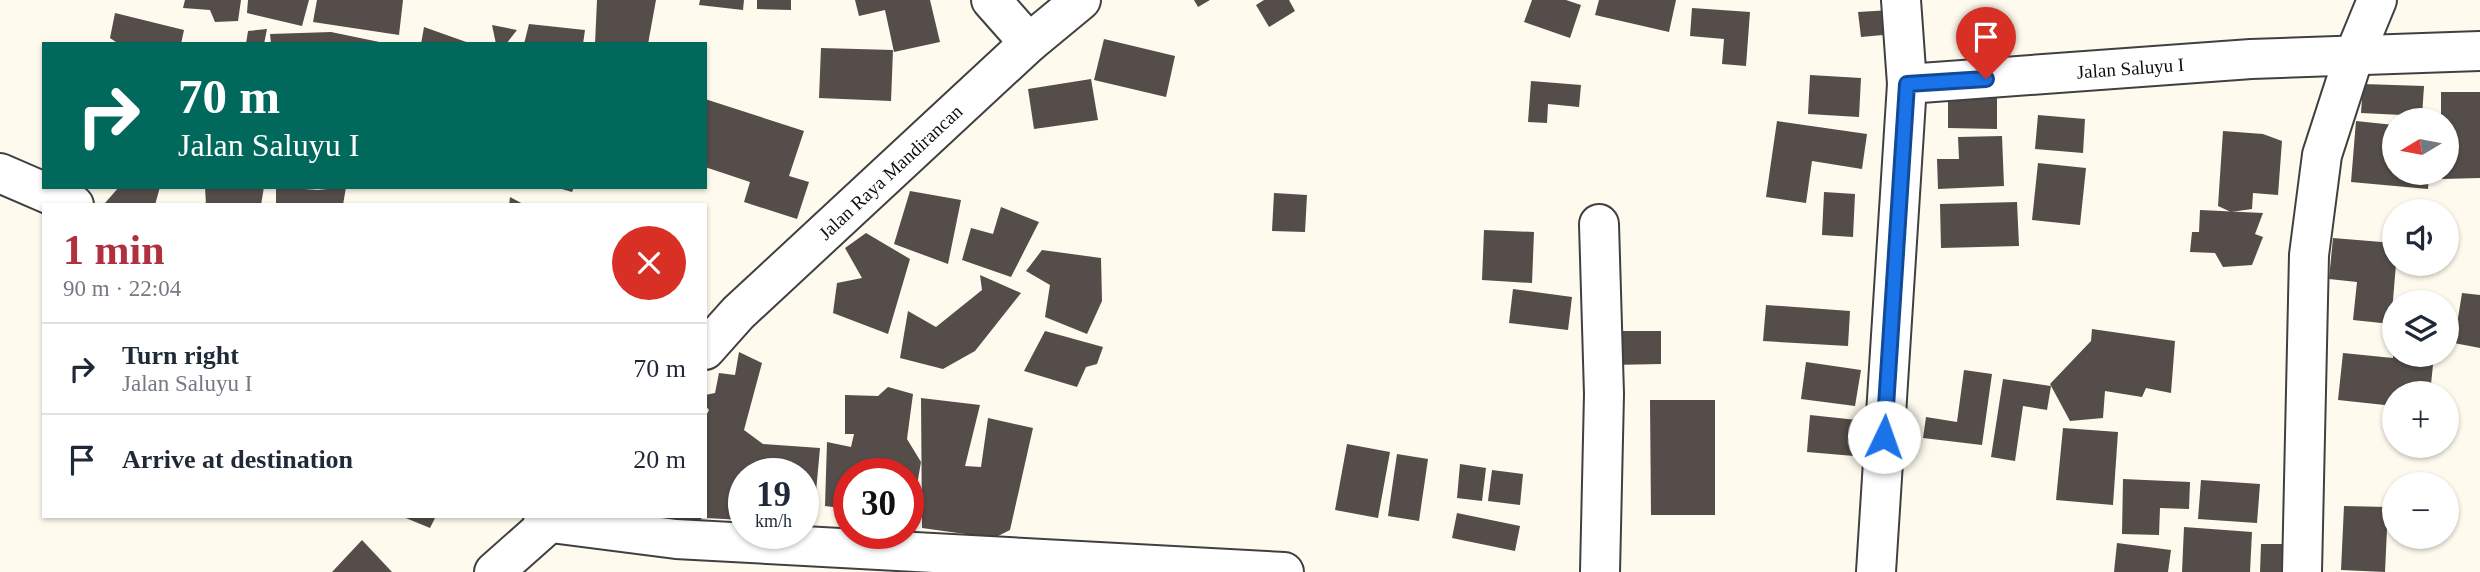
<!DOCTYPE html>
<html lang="en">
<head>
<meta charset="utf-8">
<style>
  :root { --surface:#fff; --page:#f2f2f3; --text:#1f2937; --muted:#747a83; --line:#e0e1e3; --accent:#b1303d }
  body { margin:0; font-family:Georgia,serif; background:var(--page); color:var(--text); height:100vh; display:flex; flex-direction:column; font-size:26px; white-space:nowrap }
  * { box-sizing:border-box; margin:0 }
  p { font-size:23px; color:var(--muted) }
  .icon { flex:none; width:38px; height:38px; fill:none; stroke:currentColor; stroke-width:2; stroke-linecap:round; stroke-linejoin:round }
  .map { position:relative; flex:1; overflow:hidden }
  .panel { position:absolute; left:42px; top:203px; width:665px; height:315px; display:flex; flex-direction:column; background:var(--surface); border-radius:0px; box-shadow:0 2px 5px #0004 }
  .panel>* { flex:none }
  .banner { position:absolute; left:42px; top:42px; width:665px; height:147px; border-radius:0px; box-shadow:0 2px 5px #0004; background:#00695c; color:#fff; overflow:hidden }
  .needle { width:46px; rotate:260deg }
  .buttons { position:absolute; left:2382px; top:108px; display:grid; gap:14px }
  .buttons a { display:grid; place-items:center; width:77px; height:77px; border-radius:50%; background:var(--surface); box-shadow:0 2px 5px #0004; font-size:35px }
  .speed { position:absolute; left:728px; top:458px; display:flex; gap:14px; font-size:35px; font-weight:700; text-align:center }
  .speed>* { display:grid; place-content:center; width:91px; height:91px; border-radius:50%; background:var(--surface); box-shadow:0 2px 5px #0004; line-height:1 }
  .speed small { font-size:18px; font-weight:400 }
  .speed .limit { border:10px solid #d22; background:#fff; color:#111 }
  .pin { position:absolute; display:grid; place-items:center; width:60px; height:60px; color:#fff; margin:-72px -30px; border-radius:50% 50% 50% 0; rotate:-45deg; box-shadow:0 0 7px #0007 }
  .pin .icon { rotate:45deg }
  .me { position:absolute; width:77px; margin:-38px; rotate:3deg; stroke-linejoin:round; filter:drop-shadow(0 0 5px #0008) }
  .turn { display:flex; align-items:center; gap:24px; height:147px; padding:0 21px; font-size:32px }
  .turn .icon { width:91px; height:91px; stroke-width:2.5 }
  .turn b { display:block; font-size:49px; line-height:60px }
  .round { display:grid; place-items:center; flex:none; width:74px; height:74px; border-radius:37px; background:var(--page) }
  .summary { display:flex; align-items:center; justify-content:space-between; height:119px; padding:0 21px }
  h1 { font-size:42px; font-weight:600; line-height:52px; color:var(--accent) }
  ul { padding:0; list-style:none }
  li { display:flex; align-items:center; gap:21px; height:91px; padding:0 21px; border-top:2px solid var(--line) }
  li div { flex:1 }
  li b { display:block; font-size:26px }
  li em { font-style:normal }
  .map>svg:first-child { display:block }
</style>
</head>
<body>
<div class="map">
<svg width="2480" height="572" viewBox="0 0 2480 572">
  <rect width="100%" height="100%" fill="#fefaee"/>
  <g fill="#544d4a">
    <path d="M185,0H241L238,21L215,22L210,10L183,8Z"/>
    <path d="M248,0H309L302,26L247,13Z"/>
    <path d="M317,0H403L399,35L313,22Z"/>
    <path d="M597,0H656L648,44H595Z"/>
    <path d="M700,0H744L743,10L699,5Z"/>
    <path d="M757,0H791V10L757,9Z"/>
    <path d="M855,0H930L940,42L894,52L885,10L859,16Z"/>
    <path d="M1194,0H1210L1198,7Z"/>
    <path d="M1264,0H1289L1295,11L1269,27L1256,5Z"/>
    <path d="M1532,0H1566L1581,5L1570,38L1524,22Z"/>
    <path d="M1599,0H1676L1669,32L1595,15Z"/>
    <path d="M1692,8L1750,12L1746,66L1722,64L1724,39L1690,36Z"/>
    <path d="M1891,10L1894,34L1861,37L1858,12Z"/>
    <path d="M115,13L184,30L181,44H119L110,38Z"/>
    <path d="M529,24L585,30L583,44H524Z"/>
    <path d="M492,25L517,30L506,44H496Z"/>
    <path d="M424,27L469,43V44H421Z"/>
    <path d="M267,29L264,44H246L248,31Z"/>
    <path d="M331,32L389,44H271L270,34Z"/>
    <path d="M1104,39L1175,56L1166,97L1094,80Z"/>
    <path d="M821,48L893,50L891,101L819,98Z"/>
    <path d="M1810,75L1861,78L1859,117L1808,114Z"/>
    <path d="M1091,79L1098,120L1034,129L1028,89Z"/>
    <path d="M1531,81L1581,85L1579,107L1548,104L1547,123L1528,122Z"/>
    <path d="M2363,84L2424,86L2422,116L2361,113Z"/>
    <path d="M1948,87H1997V129L1948,128Z"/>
    <path d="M2441,92H2480V178L2442,179V173H2446V121H2441Z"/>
    <path d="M705,99L804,131L789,176L809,182L797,219L744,202L750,182L705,167Z"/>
    <path d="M2038,115L2085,119L2083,153L2035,149Z"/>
    <path d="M1777,121L1867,134L1862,169L1812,161L1806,203L1766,197Z"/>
    <path d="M2356,121L2394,125V173H2429L2428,189L2351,182Z"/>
    <path d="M2223,131L2263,134L2282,141L2278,195L2253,193L2252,209L2231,212L2218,206Z"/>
    <path d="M2002,136L2004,186L1938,189L1937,159H1959L1958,137Z"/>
    <path d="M2038,163L2086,168L2080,225L2032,220Z"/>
    <path d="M119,187H160L155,205H107L105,203Z"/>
    <path d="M205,187H264L261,205H206Z"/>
    <path d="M276,187L318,190L346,187L343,205H276Z"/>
    <path d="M555,187H574L572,192Z"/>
    <path d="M910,191L961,200L948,264L894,244Z"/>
    <path d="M1824,192L1855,194L1853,237L1822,235Z"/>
    <path d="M1274,193L1307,195L1305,232L1272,231Z"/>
    <path d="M510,197L525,205H509Z"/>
    <path d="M2017,202L2019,246L1941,248L1940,204Z"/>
    <path d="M1001,207L1039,222L1011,277L962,260L971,228L993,234Z"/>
    <path d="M2200,210L2263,213L2255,234L2263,237L2252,265L2223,267L2215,253L2190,252L2192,232H2199Z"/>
    <path d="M1484,230L1534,232L1532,283L1482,280Z"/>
    <path d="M866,233L910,259L888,334L833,313L837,283L862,278L845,248Z"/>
    <path d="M2333,238L2394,243L2396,264L2391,324L2353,320L2357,282L2329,279Z"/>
    <path d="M1042,250L1101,258L1102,301L1087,334L1045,317L1050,285L1026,271Z"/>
    <path d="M980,275L1021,293L975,351L943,369L900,358L908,311L936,327L982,290Z"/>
    <path d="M1513,289L1572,297L1568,330L1509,323Z"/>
    <path d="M2462,293L2480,295V348L2454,343Z"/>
    <path d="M1766,305L1850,311L1848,346L1763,341Z"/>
    <path d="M2092,329L2175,341L2171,393L2146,388L2142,397L2105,391L2103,418L2070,421L2050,384L2091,341Z"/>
    <path d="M1045,331L1103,347L1097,364L1086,367L1077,387L1024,371Z"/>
    <path d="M1611,331H1661V364L1611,365Z"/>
    <path d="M739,352L762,363L744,430L763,444L820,448L812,536L803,535V474H744V520L705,518V418L709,410L705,405V395L715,393L719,373L735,375Z"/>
    <path d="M2343,353L2393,358V355H2434L2430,394H2394V406L2338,400Z"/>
    <path d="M1806,362L1861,370L1855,406L1801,399Z"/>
    <path d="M1964,370L1992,374L1982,445L1923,438L1926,417L1957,422Z"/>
    <path d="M2003,379L2051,386L2047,410L2023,406L2015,461L1991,457Z"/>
    <path d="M888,387L913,394L907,439L921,462L910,526L908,474H849V509L825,506L827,442L851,447L854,434H845V395L878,396Z"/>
    <path d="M921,398L980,405L965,466L981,467L988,418L1033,428L1010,530L994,538L922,528Z"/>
    <path d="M1650,400H1715V515H1651Z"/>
    <path d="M1810,415L1857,420L1854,456L1807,452Z"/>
    <path d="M2063,428L2118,432L2113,505L2056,500Z"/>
    <path d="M1347,444L1390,452L1378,518L1335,510Z"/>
    <path d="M1397,454L1428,459L1419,521L1388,516Z"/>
    <path d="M1460,464L1486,468L1482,501L1457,498Z"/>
    <path d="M1492,470L1523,474L1520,505L1488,501Z"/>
    <path d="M2123,479L2190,482L2189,509L2160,508L2159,535L2122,534Z"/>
    <path d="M2201,480L2260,484L2257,523L2198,519Z"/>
    <path d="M2344,506L2388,507L2385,572L2341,570Z"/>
    <path d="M1457,513L1520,526L1515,551L1452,538Z"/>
    <path d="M401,516H436L430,528Z"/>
    <path d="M654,516H704L687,532L653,519Z"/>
    <path d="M2184,527L2252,532L2250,572H2182Z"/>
    <path d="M362,540L392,572H332Z"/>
    <path d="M2117,543L2171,550L2168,572H2114Z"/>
    <path d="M2261,544H2294V572H2260Z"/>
  </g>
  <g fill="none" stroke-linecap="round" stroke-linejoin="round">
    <g stroke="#404040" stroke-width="42">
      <g id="minor">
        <path d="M991,0L1029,43"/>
        <path id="s1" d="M1907,84L2251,59L2480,51"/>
        <path d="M0,173L74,205"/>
        <path d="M1599,224L1604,394L1600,572"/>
        <path id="s2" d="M705,350L738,313L1029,43L1081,0"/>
        <path d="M543,516L551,523L676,539L1284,572"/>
        <path d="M494,572L557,516"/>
        <path d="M1876,572L1907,84L1901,0"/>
        <path d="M2302,572L2309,255L2322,155L2354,56L2377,0"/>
      </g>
    </g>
    <use href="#minor" stroke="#fff" stroke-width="38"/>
  </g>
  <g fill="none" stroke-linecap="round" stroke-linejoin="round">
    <g stroke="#114b97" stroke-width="18">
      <path id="route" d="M1884,437L1907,84L1986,79"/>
    </g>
    <use href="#route" stroke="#1a73e8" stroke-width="12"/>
  </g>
  <g text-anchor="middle" stroke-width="7" stroke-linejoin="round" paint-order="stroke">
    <g font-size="19" fill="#0d0d0d" stroke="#fff">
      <text dy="7" stroke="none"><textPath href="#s1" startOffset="224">Jalan Saluyu I</textPath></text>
      <text dy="7" stroke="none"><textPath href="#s2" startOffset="257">Jalan Raya Mandirancan</textPath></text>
    </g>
  </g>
</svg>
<div class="buttons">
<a><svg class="needle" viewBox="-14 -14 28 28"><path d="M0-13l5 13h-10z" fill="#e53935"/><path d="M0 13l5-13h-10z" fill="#747a83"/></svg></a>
<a><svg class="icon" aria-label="sound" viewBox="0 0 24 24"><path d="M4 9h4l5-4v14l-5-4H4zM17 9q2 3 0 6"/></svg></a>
<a><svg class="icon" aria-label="layers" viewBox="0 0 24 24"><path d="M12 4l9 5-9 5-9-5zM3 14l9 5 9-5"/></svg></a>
<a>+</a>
<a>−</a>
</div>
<div class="speed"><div>19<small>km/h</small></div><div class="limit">30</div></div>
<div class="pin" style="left:1986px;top:79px;background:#d93025"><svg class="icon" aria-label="arrive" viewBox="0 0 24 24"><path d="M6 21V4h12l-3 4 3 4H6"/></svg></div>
<svg class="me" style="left:1884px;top:437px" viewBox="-20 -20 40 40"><circle r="19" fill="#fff"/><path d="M0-13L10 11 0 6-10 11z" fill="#1a73e8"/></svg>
<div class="banner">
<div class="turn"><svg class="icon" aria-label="right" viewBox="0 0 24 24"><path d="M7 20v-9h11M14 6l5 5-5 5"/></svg><div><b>70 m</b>Jalan Saluyu I</div></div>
</div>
<section class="panel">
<div class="summary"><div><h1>1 min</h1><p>90 m · 22:04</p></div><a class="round" style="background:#d93025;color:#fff"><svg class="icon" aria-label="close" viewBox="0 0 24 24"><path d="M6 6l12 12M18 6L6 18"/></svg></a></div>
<ul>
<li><svg class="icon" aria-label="right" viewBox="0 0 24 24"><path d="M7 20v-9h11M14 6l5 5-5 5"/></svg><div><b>Turn right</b><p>Jalan Saluyu I</p></div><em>70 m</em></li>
<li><svg class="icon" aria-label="arrive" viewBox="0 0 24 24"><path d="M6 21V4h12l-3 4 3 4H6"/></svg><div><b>Arrive at destination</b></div><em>20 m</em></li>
</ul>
</section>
</div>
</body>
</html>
